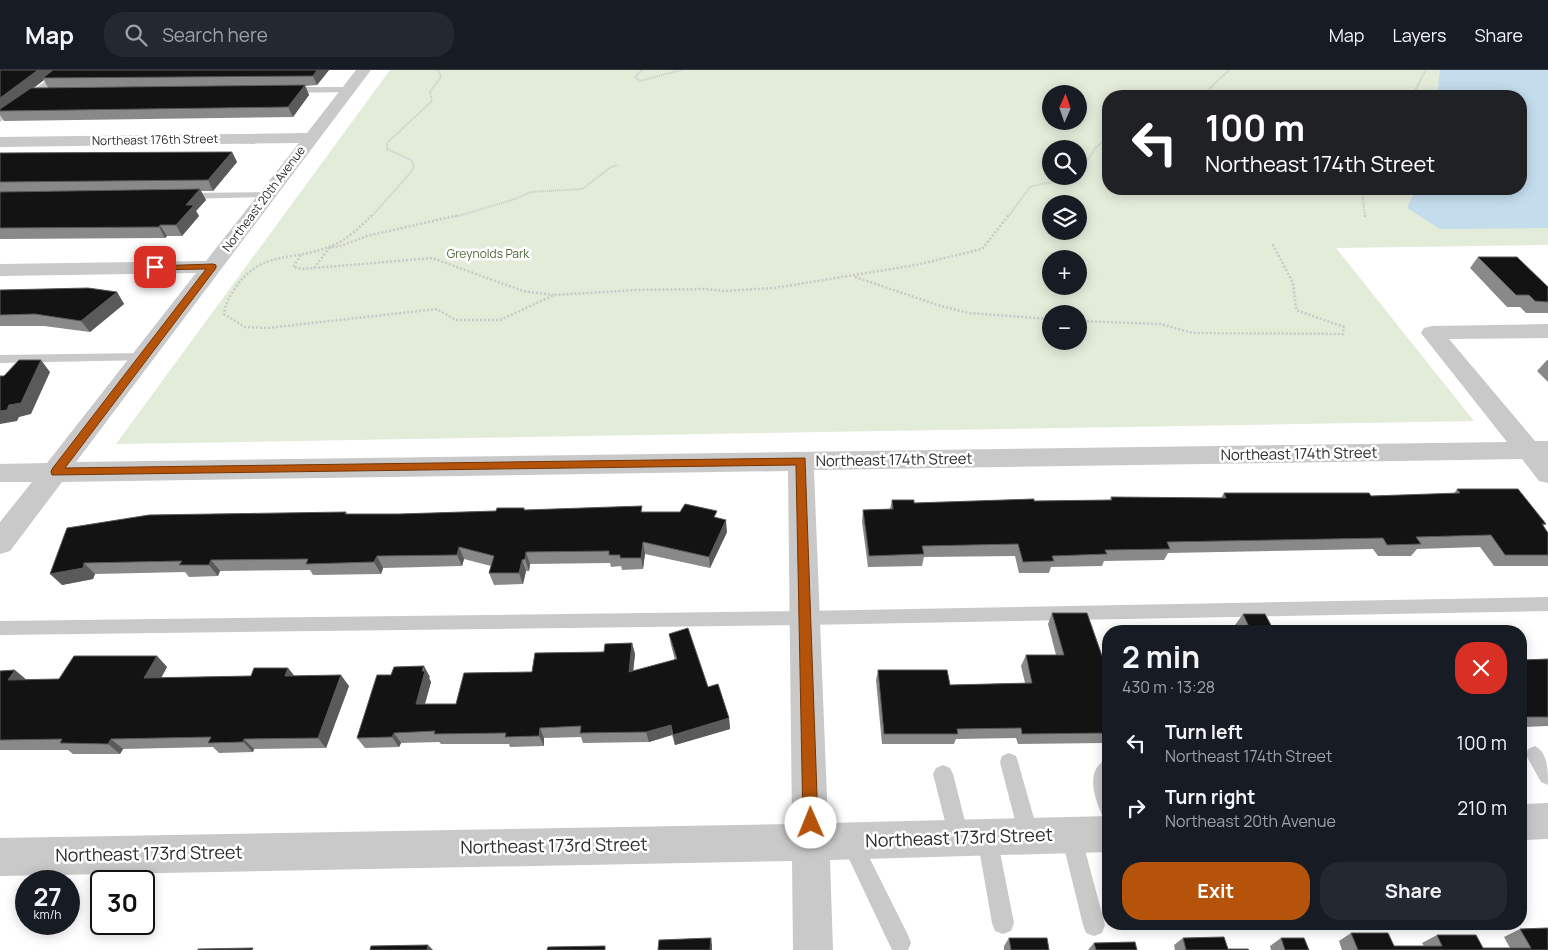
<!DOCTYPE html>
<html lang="en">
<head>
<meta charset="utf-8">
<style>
  :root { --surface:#171b24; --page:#242831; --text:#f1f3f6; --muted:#9ea1a6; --line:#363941; --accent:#b45309 }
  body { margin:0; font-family:Manrope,sans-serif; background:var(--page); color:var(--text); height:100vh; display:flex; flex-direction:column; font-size:19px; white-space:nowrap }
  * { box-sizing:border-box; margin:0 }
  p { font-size:16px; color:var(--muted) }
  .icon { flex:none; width:28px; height:28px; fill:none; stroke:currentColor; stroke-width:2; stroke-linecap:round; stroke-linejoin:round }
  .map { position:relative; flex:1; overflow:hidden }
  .sheet { position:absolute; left:1102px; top:555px; width:425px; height:305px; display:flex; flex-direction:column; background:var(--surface); border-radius:20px; box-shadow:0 2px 12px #0003 }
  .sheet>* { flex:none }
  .guide { position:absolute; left:1102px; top:20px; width:425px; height:105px; border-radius:20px; box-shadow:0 2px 12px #0003; background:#202124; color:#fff; overflow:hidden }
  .needle { width:32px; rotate:2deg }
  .controls { position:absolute; left:1042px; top:15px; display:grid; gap:10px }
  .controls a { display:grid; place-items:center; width:45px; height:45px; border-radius:50%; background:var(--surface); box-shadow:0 2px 12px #0003; font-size:25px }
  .speed { position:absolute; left:15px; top:800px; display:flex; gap:10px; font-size:25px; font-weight:700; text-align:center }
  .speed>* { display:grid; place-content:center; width:65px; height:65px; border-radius:50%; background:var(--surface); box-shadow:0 2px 12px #0003; line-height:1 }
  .speed small { font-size:12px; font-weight:400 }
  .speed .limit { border:2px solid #111; border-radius:8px; background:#fff; color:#111 }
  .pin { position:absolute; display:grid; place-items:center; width:42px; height:42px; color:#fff; margin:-21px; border-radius:10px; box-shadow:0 2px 8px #0006 }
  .me { position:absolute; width:55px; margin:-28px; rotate:359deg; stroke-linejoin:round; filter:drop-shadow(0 0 4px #0008) }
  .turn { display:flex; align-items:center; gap:18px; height:105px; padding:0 20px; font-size:22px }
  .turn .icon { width:65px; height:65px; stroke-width:2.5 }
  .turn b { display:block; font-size:35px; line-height:42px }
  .round { display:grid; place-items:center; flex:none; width:52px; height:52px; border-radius:20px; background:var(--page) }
  .overview { display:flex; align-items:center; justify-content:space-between; height:85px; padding:0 20px }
  h1 { font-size:30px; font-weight:700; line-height:38px }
  .button { display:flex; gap:10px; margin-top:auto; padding:10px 20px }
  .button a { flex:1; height:58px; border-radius:20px; background:var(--accent); color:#fff; font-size:20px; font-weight:700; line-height:58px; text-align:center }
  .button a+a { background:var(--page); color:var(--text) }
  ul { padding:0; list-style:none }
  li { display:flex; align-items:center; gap:15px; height:65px; padding:0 20px }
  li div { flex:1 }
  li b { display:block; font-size:19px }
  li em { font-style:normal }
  header { display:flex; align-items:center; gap:30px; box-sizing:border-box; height:70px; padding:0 25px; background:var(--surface); border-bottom:1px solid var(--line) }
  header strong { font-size:24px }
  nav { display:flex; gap:28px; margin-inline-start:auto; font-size:18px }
  .search { width:350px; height:45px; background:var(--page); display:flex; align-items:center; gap:12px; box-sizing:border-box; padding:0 18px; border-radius:20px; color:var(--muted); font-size:19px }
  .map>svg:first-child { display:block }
</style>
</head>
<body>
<header>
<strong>Map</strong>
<div class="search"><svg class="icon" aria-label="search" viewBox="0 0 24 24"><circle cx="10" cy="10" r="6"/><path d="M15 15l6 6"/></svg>Search here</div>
<nav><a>Map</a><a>Layers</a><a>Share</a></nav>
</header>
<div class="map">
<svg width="1548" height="880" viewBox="0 0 1548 880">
  <rect width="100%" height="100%" fill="#fff"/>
  <path fill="#e3ebd9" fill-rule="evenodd" d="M390,0H1548V175L1336,178L1474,351L116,374ZM1051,24H1079V51H1051ZM1109,26H1521V119H1109ZM1051,79H1079V106H1051ZM1051,134H1079V161H1051ZM1051,189H1079V216H1051ZM1051,244H1079V271H1051Z"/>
  <path fill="#c4ddec" d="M1440,0H1548V158L1440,159L1407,138L1416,119H1521V26H1437Z"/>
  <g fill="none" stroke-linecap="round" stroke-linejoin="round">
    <g stroke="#c9c9c9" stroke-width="2" stroke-dasharray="1 1" stroke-linecap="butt">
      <path d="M642,0L635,7L640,11L681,0"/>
      <path d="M1202,26L1229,0"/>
      <path d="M1412,26L1426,0"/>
      <path d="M1079,105L1095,78L1109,67"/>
      <path d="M1362,119L1365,147"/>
      <path d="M371,147L412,101L414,95L411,90L387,79V73L432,31L430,22L441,7L438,0"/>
      <path d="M455,147L515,129L531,122L582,119L611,97L619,95"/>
      <path d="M1008,147L1030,117L1045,113L1075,111L1078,106"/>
    </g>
    <g stroke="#c9c9c9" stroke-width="2.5" stroke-dasharray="2 2" stroke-linecap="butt">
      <path d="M372,145C360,158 345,171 329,177C290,192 261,179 234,220C229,228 225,234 224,244L245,257L267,258L437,239L456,250H500L554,225L635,220L706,219L725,221L774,218L916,195L982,179L1009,145"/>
      <path d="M1365,145V148"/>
      <path d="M301,185L293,197L303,199L432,188L523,221L553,225"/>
      <path d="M314,198L330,177H338L367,166L459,145"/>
      <path d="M855,207L941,236L969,243L1051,249"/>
      <path d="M1079,251L1160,254L1193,263L1343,264L1344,257L1296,240L1293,213L1272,173"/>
    </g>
    <g fill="#c9c9c9" fill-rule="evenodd">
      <path d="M60,0H69L0,52V45Z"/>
      <path d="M349,17L353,20L352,22L287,23L283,20L287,17Z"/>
      <path d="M268,122L273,125L272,127L184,129L179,126L184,123Z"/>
      <path d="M144,283L150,287L148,290L0,293V285Z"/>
      <path d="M1548,527V541L805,555L0,565V551L805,541Z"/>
      <path d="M1535,676C1548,683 1548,700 1548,715L1541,712L1526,685L1528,679Z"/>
      <path d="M1009,683L1016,686L1018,692L1039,766L1036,773L1029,776L1022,773L1019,766L1000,692L1002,686Z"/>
      <path d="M1109,688V747L1102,745C1094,727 1084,698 1109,688Z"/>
      <path d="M943,695L950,698L953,704L969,767L966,774L959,777L952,774L949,767L933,704L936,698Z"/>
      <path d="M1071,755L1078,758L1081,765L1105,855L1102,863L1094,866L1086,863L1083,855L1061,765L1064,758Z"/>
      <path d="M987,757L994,760L997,767L1014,853L1011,861L1003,864L995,861L992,853L977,767L980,760Z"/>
      <path d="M856,761L863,764L869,787L908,865L911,873L908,880H892L849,789L846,771L849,764Z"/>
    </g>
    <g fill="#c9c9c9" fill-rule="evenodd">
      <path d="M356,0H371L76,392L1507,372L1421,263L1424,258L1432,256L1548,254V268L1449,269L1535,371H1548V413L1539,411L1522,389L814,400L828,753L1109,746V782L830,790L833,880H793L792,791L0,806V768L792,754L788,401L62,412L10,481L0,484V452L32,412H0V394L47,393L196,203L0,206V194L206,191L299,73L0,77V67L307,63Z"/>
      <path d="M1548,733V769L1521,770V734Z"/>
    </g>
  </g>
  <g fill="#898989" fill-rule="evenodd">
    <path d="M0,0H329L317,15L305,16L309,25L293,47L4,51L0,45ZM44,10L48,18H34Z"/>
    <path d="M232,82L237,92L213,121H201L206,130L196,141L199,146L182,166H167L165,168L0,169V83Z"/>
    <path d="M1478,187L1548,217V243H1526L1520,237H1507L1470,198Z"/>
    <path d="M0,220L117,222L124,234L90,262L44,256H0Z"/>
    <path d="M1547,290H1548V312L1537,301Z"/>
    <path d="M1457,419L1546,454L1543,456L1548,485V496H1494L1480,477L1417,479L1411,486H1378L1373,479L1168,483L1164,490L1104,491L1102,496L1051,497L1049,503H1019L1015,486L924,487L922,496L868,497L862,452L863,440L890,439L892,430L914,433L1110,430L1111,427L1221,428L1224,423L1371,426L1454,424Z"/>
    <path d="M524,438L525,440L643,442L717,448L727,462L710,498L645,484L643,499L622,500L621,496L611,497L610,493L530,494L529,501H526L523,514L494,515L489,503L491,496L464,489L462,496L383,498L381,504L313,505L310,500L220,501L218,506L189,507L185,502L95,504L93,509L62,515L67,458L346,442L347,444H399L496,441Z"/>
    <path d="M1052,543L1109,606V676H1105L1104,673L1018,674L1016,668L956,669L954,674H882L876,610L878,600L950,615L1025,613L1021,596L1026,585H1056L1048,554Z"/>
    <path d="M1243,544L1274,561H1238L1235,555Z"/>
    <path d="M669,564L708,617L729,648L730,659L675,675L672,665L649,672L583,673L581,667L544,668V676L510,677L509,674H441L439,672L401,673L399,677L365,678L357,668L430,607L429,608L431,612L425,634H456L532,602L632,573L635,584L633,601L675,590L671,575Z"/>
    <path d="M157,586L167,597L161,608L251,606L288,598L294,606L349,616L326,678L254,679L253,682L219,683L213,677L123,679L120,684H73L68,680H0V601L26,610L59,609Z"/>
    <path d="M1548,589V656L1521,657V590Z"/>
    <path d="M1520,859L1548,880H1342L1339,871L1351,863L1394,876H1424L1422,873L1437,865L1483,878H1510L1504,867Z"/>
    <path d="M1009,868L1049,880H1004V876Z"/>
    <path d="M1183,868L1228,879L1249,880H1175L1174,875Z"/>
    <path d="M1281,868L1309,880H1271L1270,876Z"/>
    <path d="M1094,873L1137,880H1088Z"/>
  </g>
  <g fill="#5a5a5a">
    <path d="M38,0H57L43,8L44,10L2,41H0V28Z"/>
    <path d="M317,0H329L317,15L313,6Z"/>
    <path d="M305,15L309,25L293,47L288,37Z"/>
    <path d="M232,82L237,92L213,121L208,110Z"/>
    <path d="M200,119L206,130L196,141L199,146L182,166L176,155L186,135Z"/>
    <path d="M160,155L167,166L165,168L159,157Z"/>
    <path d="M117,222L124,234L90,262L81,251Z"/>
    <path d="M41,290L50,302L31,344L19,347L17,351L0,354V341L9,335Z"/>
    <path d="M726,450L727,462L710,498L709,487Z"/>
    <path d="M643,472L645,484L643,499L641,488Z"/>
    <path d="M459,477L464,489L462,496L457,485Z"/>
    <path d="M526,482L530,494L529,501L525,489Z"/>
    <path d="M377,486L383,498L381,504L374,492Z"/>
    <path d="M211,490L220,501L218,506L209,495Z"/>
    <path d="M522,490L526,501L523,514L519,503Z"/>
    <path d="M84,493L95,504L93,509L62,515L50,504Z"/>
    <path d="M632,573L635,584L632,613L629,602Z"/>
    <path d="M157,586L167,597L155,619L144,608Z"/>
    <path d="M424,596L430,607L429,608L431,612L422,644L416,634Z"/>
    <path d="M288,598L297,609L285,606Z"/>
    <path d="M15,600L28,611L8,610Z"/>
    <path d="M341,605L349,616L326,678L318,668Z"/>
    <path d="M729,648L730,659L675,675L673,665Z"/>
    <path d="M671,655L672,665L649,672L646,662Z"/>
    <path d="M540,658L544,668V676L539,666Z"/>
    <path d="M394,663L401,673L399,677L392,667Z"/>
    <path d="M111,669L123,679L120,684L108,674Z"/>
    <path d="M244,669L254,679L253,682L243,672Z"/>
    <path d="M711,868L712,875V880H710Z"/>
    <path d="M428,875L433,880H427Z"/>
  </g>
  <g fill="#131313" stroke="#5a5a5a">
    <path d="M0,0H38L0,28Z"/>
    <path d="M53,0H317L313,6L43,8Z"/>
    <path d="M305,15L288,37L0,41V39L31,18Z"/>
    <path d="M232,82L208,110L0,112V83Z"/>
    <path d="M200,119L186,135H194L176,155H160L159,157L0,158V122Z"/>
    <path d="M1478,187H1517L1548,217V232L1535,231L1529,225H1516Z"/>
    <path d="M88,218L117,222L81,251L35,244L0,245V220Z"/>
    <path d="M19,290H41L21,333L9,335L7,340L0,341V306H4Z"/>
    <path d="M1457,419H1518L1546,454H1542L1548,463V485H1505L1491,465L1416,467L1421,474L1387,475L1383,468L1167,472L1170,479L1105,480L1107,484L1052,486L1054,491L1023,492L1018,474L922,476L924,484L869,486L863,440L893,439L892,430H914V433L1034,429V431L1112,430L1111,427L1226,428L1224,423H1369L1371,426L1460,423Z"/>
    <path d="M685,434L717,441L714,447L726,450L709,487L643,472L641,488H620V485H609V481L526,482L525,489L522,490L519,503H489L494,486L459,477L457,485L377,486L374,492L306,494L308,489L211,490L209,495H179L182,491L84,493L83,498L50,504L67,458L149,445L346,442L345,444H399L496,441L497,438H524V440L642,436L641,442H680Z"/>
    <path d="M1052,543H1087L1109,606V663L1022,664L1021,658L957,659L958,664H884L878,600H947L950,615L1032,613L1026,585H1064Z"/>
    <path d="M1243,544H1265L1274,561H1251Z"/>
    <path d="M688,558L708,617L718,614L729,648L673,665L671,655L646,662L580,663L581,656L540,658L539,666L505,667L506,663L434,664L435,661L394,663L392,667L357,668L377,605H391L394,597L424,596L422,601H425L416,634H456L464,603L532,602L535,583L604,582L605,574L632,573L629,602L677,589L669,564Z"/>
    <path d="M74,586H157L144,608L251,606L254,598H288L285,606L341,605L318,668L244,669L243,672L208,673L211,667L111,669L108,674L60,673L62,669L0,670V601L15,600L8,610L59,609Z"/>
    <path d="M1548,589V647H1525L1527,650H1521V590Z"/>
    <path d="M1548,858V880H1358L1351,863H1388L1394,876H1442L1437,865H1476L1483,878H1531L1520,859Z"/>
    <path d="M1224,867L1228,879H1248L1249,880H1186L1183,868Z"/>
    <path d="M711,868L710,880H658L659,870Z"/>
    <path d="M1009,868H1047L1049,880H1011Z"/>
    <path d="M1281,868H1304L1309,880H1285Z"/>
    <path d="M1135,872L1137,880H1096L1094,873Z"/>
    <path d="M428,875L427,880H370L371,876Z"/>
    <path d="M605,876V880H547L548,877Z"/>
    <path d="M253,878L252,880H198V879Z"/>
  </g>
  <path fill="#b45309" stroke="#753606" d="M213,194L216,195V198L65,398L805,388L818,753L816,758L811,761L805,758L803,753L796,395L52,405L51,402L52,399L206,199L155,200L152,199V196Z"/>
  <g text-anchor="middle" stroke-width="5" stroke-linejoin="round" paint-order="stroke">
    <g font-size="12" fill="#2c2c2c" stroke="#fff">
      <text transform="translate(155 70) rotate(-1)" y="4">Northeast 176th Street</text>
      <text transform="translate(264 129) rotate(-53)" y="4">Northeast 20th Avenue</text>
    </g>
    <g font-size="12" fill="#506939" stroke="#fff">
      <text x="488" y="188">Greynolds Park</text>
    </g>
    <g font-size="15" fill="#2c2c2c" stroke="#fff">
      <text transform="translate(1299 384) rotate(-1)" y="5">Northeast 174th Street</text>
      <text transform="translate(894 390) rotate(-1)" y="5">Northeast 174th Street</text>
    </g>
    <g font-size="18" fill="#2c2c2c" stroke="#fff">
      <text transform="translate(959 768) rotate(-2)" y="6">Northeast 173rd Street</text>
      <text transform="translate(554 776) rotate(-1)" y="6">Northeast 173rd Street</text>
      <text transform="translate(149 784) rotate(-1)" y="6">Northeast 173rd Street</text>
    </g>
  </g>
</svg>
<div class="controls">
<a><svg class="needle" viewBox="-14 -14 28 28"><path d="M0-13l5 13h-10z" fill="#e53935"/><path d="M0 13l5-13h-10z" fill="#9ea1a6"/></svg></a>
<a><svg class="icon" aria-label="search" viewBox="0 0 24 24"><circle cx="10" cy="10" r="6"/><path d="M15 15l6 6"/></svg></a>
<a><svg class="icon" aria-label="layers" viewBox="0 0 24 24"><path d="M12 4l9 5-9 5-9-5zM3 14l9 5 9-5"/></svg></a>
<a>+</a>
<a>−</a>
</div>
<div class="speed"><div>27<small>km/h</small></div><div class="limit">30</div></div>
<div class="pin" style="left:155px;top:197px;background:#d93025"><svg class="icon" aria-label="arrive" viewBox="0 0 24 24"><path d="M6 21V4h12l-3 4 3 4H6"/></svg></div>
<svg class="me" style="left:811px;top:753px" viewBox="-20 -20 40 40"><circle r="19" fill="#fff"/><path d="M0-13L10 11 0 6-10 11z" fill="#b45309"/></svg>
<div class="guide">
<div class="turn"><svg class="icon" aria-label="left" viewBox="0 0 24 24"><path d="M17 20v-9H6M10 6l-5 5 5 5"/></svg><div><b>100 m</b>Northeast 174th Street</div></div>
</div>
<section class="sheet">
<div class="overview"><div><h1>2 min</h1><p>430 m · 13:28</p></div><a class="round" style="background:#d93025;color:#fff"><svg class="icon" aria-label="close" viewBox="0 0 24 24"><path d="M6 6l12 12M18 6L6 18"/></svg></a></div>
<ul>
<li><svg class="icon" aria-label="left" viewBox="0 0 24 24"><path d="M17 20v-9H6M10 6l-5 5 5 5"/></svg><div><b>Turn left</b><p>Northeast 174th Street</p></div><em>100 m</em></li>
<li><svg class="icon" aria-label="right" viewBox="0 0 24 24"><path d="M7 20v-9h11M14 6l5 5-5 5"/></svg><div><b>Turn right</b><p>Northeast 20th Avenue</p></div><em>210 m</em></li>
</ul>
<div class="button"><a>Exit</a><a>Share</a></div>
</section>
</div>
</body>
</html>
